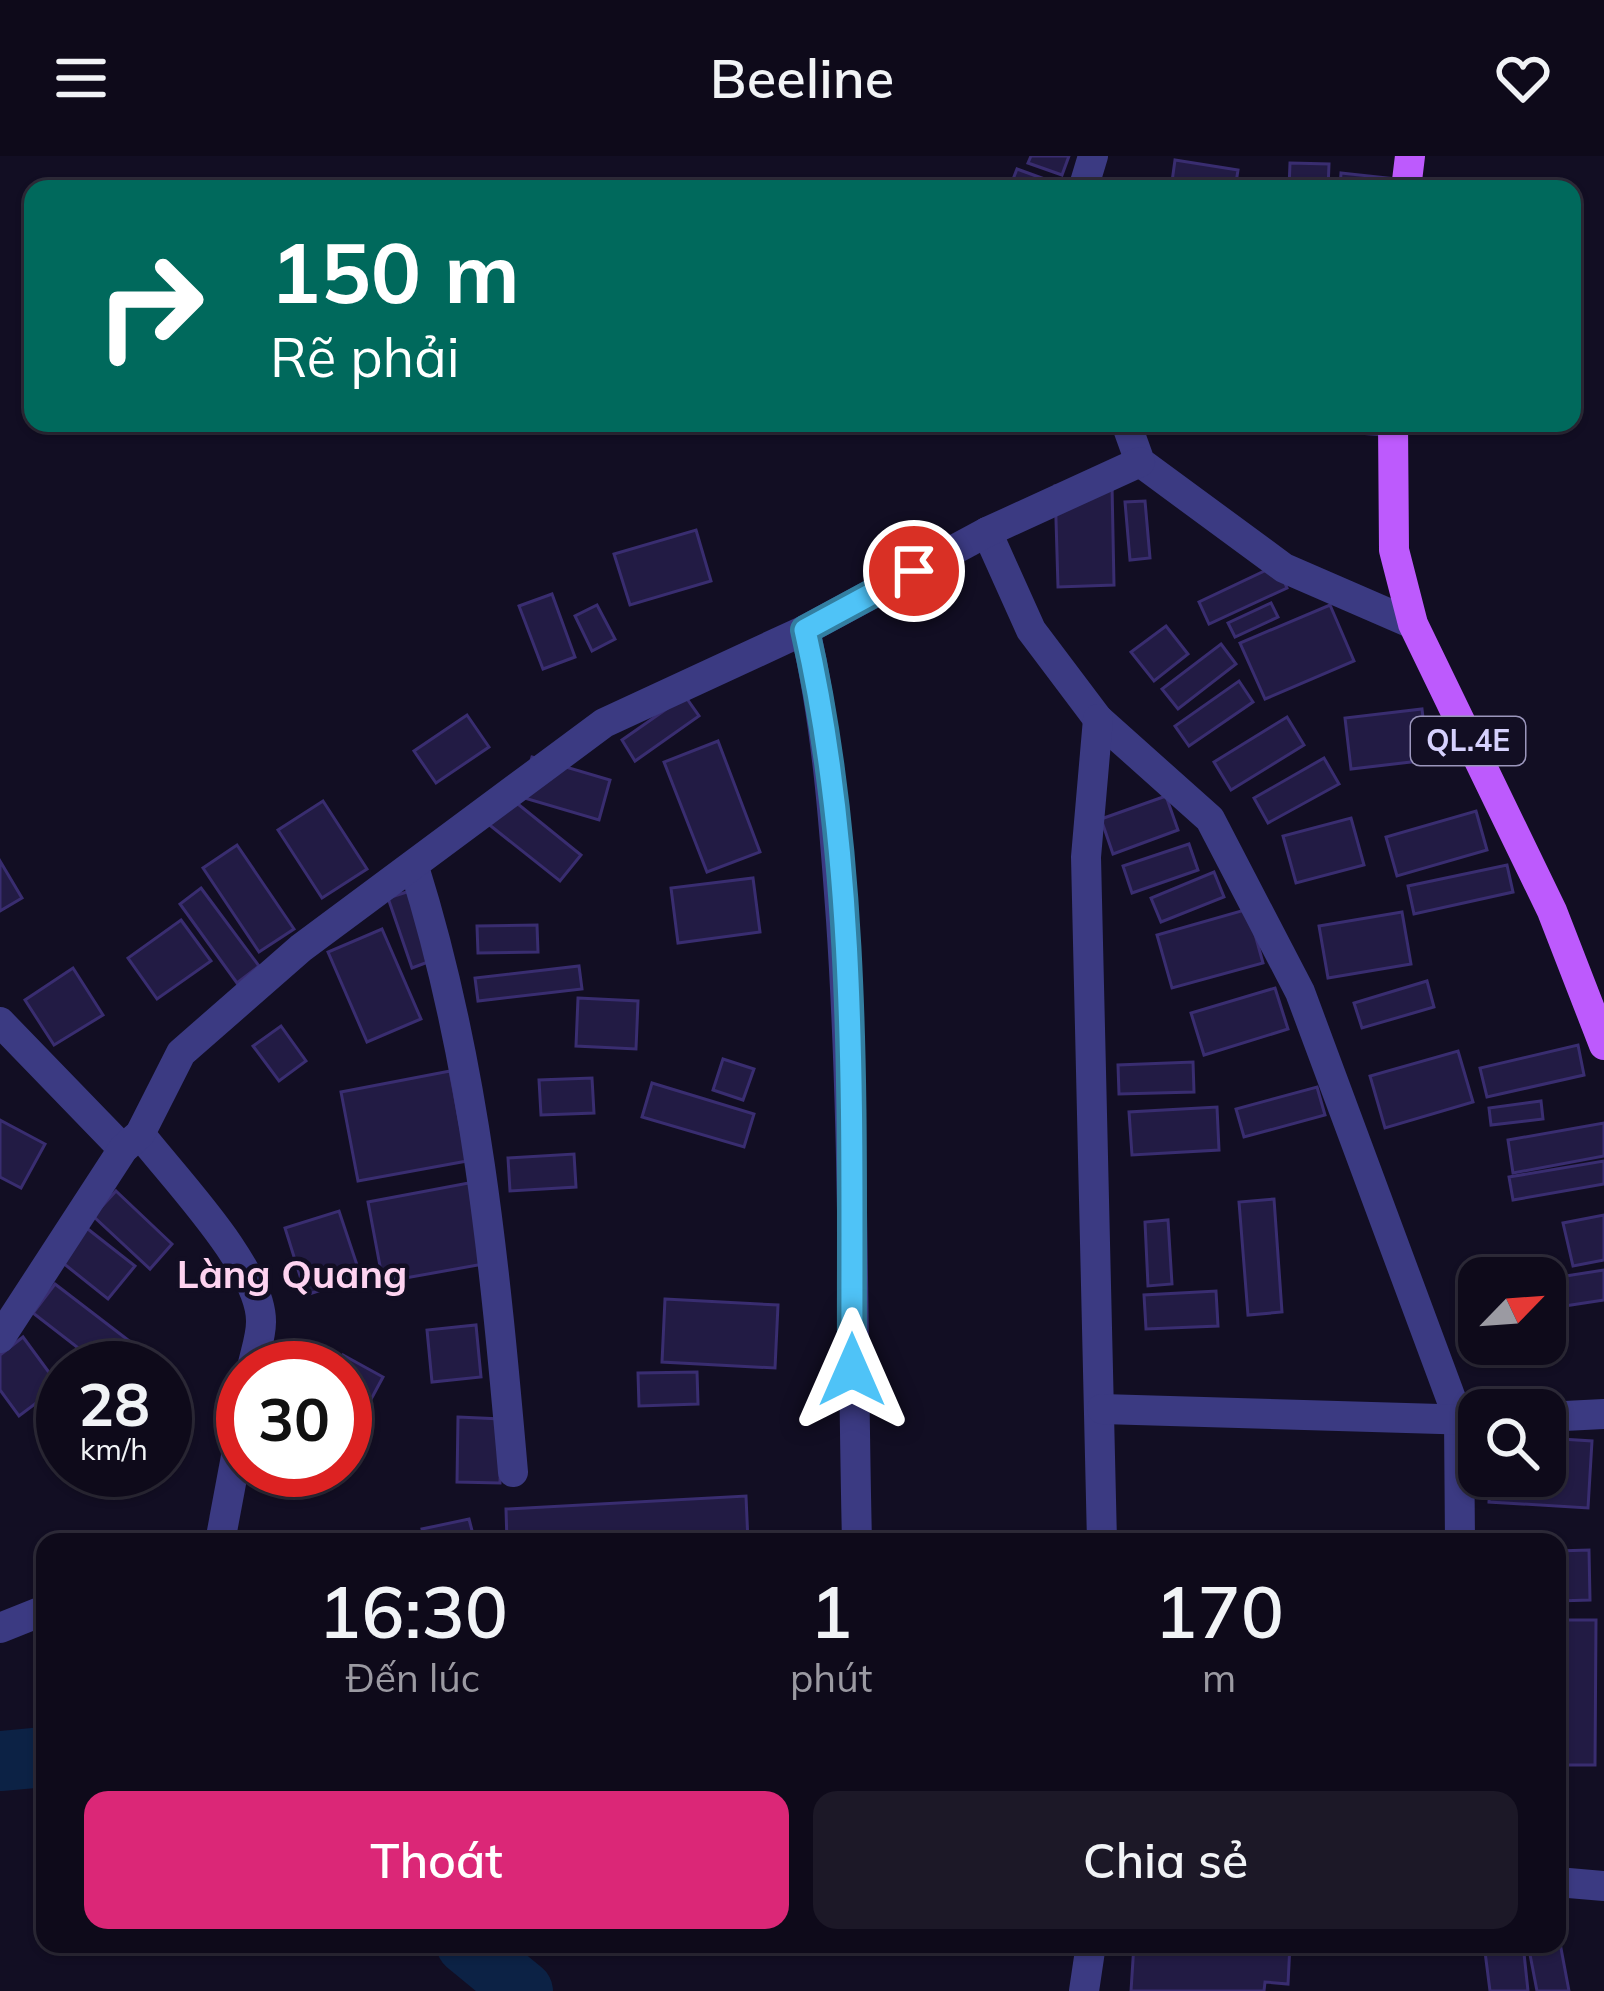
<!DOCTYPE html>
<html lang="vi">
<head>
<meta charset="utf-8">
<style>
  :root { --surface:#0e0a1a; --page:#1c1827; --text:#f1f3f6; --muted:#9b9aa2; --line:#2e2b39; --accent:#db2777 }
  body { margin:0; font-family:Mulish,sans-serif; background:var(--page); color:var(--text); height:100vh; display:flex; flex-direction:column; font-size:45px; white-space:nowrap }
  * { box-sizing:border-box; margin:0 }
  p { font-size:39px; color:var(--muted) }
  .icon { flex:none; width:66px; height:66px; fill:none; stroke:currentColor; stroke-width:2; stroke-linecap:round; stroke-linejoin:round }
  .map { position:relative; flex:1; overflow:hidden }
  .panel { position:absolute; left:36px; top:1377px; width:1530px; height:420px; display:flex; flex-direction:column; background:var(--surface); border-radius:24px; box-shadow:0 3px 9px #0004,0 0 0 3px var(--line) }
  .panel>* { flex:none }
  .top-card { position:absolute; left:24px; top:24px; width:1557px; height:252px; border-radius:24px; box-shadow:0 3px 9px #0004,0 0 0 3px var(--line); background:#00695c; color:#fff; overflow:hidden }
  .needle { width:78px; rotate:65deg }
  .buttons { position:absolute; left:1458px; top:1101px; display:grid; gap:24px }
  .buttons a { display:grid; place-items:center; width:108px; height:108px; border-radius:24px; background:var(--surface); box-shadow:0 3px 9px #0004,0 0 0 3px var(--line); font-size:60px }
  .speed { position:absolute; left:36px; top:1185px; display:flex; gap:24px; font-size:60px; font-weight:700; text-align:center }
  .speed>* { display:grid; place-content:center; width:156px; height:156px; border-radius:50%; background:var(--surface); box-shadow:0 3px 9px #0004,0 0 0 3px var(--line); line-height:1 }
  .speed small { font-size:30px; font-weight:400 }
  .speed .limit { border:18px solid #d22; background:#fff; color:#111 }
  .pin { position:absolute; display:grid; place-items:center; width:102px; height:102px; color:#fff; margin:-51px; border:6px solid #fff; border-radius:50%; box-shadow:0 3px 12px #0007 }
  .me { position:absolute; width:132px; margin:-66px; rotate:0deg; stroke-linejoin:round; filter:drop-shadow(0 0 9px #0008) }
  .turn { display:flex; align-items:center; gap:42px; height:252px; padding:0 48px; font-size:54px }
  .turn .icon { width:156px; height:156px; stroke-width:2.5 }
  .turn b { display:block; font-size:84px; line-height:102px }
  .eta { display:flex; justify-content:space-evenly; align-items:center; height:204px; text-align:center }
  .eta b { font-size:72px; font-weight:600; line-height:84px }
  .primary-button { display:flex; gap:24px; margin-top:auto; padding:24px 48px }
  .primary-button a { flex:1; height:138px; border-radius:24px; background:var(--accent); color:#fff; font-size:48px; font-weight:600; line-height:138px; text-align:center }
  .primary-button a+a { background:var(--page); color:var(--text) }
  header { display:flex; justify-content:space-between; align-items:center; height:156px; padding:0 48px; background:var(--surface); font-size:54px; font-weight:600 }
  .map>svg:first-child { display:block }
</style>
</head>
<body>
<header><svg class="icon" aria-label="menu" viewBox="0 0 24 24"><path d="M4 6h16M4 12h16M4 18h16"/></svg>Beeline<svg class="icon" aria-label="heart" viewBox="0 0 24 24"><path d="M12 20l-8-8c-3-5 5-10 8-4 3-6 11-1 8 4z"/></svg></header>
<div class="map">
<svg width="1604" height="1835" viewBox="0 0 1604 1835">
  <rect width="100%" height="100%" fill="#120e23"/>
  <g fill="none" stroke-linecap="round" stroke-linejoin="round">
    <g stroke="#0c2245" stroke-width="60">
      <path d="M0,1605L45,1601"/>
      <path d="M466,1788L523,1835"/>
    </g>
  </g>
  <g fill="#221b44" stroke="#392d70" stroke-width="3">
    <path d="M1031,0H1069L1062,19L1028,7Z"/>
    <path d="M1175,4L1238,14L1235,33H1171Z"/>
    <path d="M1290,7L1329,8L1328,33H1289Z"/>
    <path d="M1017,13L1050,25L1047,33L1010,31Z"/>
    <path d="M1341,17L1397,23L1396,33H1340Z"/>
    <path d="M1299,267H1382L1381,279L1298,272Z"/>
    <path d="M1112,329L1114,429L1058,431L1055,330Z"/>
    <path d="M1145,345L1150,402L1130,404L1125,346Z"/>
    <path d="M696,374L711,425L630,449L614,398Z"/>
    <path d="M1277,409L1287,432L1209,468L1199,446Z"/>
    <path d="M552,438L575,501L543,513L519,450Z"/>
    <path d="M1271,447L1278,461L1235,481L1228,467Z"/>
    <path d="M597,449L615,483L592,495L575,460Z"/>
    <path d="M1330,449L1354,505L1265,543L1240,487Z"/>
    <path d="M1166,470L1188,498L1154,525L1131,496Z"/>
    <path d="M1221,488L1236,508L1178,553L1162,533Z"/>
    <path d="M1239,525L1253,546L1189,590L1175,570Z"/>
    <path d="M685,540L699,560L635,605L622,584Z"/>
    <path d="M1422,553L1428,604L1351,613L1345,562Z"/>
    <path d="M467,559L489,591L436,627L414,595Z"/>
    <path d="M1287,561L1304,589L1231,634L1214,606Z"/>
    <path d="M718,585L760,696L707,716L664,606Z"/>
    <path d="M532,601L610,624L599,664L521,641Z"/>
    <path d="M1324,602L1339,628L1268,667L1254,642Z"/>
    <path d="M503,636L581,699L560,725L482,663Z"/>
    <path d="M1166,640L1178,674L1113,698L1101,663Z"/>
    <path d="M323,645L367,713L322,742L278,674Z"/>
    <path d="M1476,655L1487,694L1397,720L1386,681Z"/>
    <path d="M1351,662L1364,709L1296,727L1283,680Z"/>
    <path d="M1189,688L1198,714L1132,737L1123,710Z"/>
    <path d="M237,689L294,773L259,796L203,712Z"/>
    <path d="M0,705L22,742L0,755Z"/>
    <path d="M1507,709L1513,736L1414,758L1408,730Z"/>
    <path d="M1214,716L1224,741L1161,766L1151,742Z"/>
    <path d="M753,722L760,776L678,787L671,732Z"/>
    <path d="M201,732L259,810L237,827L180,748Z"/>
    <path d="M413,734L436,803L412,812L388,742Z"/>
    <path d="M1248,753L1263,807L1172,832L1157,779Z"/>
    <path d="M1402,756L1411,808L1328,822L1319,770Z"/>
    <path d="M181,764L211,805L157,843L128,802Z"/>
    <path d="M537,769L538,796L478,797L477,770Z"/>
    <path d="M382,773L421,863L367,886L328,796Z"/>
    <path d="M579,810L582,833L478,845L475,822Z"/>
    <path d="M73,812L103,859L54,889L25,844Z"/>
    <path d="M1427,825L1434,851L1362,872L1354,847Z"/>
    <path d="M1275,832L1288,873L1204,899L1191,857Z"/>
    <path d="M578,842L638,845L636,893L576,890Z"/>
    <path d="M281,870L306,905L279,925L253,890Z"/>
    <path d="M1578,889L1584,919L1487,941L1480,912Z"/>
    <path d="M1458,895L1473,946L1385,972L1370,920Z"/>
    <path d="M723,903L754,913L743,944L713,934Z"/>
    <path d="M1193,906L1194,936L1119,938L1118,909Z"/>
    <path d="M450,915L467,1005L358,1025L341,936Z"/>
    <path d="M592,922L594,957L541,959L539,924Z"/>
    <path d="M652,927L754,958L744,991L642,961Z"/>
    <path d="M1317,931L1325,959L1244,981L1236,953Z"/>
    <path d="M1541,945L1543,963L1491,969L1489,952Z"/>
    <path d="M1217,951L1219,994L1132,999L1129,956Z"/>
    <path d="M0,964L45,988L21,1032L0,1021Z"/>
    <path d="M1604,967V1000L1513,1017L1508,984Z"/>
    <path d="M574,998L576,1031L510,1035L508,1002Z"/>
    <path d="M1604,1005V1028L1513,1044L1509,1021Z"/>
    <path d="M474,1026L489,1107L383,1126L368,1046Z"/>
    <path d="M116,1035L172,1088L150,1113L93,1060Z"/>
    <path d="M1274,1043L1282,1156L1248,1159L1239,1046Z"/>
    <path d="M339,1055L361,1121L306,1139L285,1072Z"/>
    <path d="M1604,1059V1104L1573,1110L1563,1067Z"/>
    <path d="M1168,1064L1172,1128L1148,1130L1145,1066Z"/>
    <path d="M84,1070L135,1110L108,1143L58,1103Z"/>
    <path d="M1604,1114V1144L1558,1151L1553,1122Z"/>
    <path d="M55,1128L145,1197L133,1212H104L33,1157Z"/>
    <path d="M1216,1135L1218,1170L1146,1173L1144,1139Z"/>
    <path d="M665,1143L778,1149L775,1212L662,1206Z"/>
    <path d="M476,1169L481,1221L432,1226L427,1174Z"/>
    <path d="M23,1181L59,1230L19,1260L0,1234V1199Z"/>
    <path d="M343,1199L383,1221L355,1273L345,1268V1212H335Z"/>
    <path d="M697,1216L698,1248L639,1250L638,1217Z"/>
    <path d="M458,1261L501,1263L500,1327L457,1326Z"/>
    <path d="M1545,1282L1592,1285L1588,1352L1489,1346L1490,1320H1545Z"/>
    <path d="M746,1340L748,1386H507L506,1353Z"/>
    <path d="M469,1363L475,1386H425L422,1373Z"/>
    <path d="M1589,1394L1590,1444L1557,1445V1395Z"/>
    <path d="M1557,1464H1596L1595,1609H1557Z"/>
    <path d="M1557,1771L1569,1835H1537L1528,1788H1557Z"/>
    <path d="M1134,1788H1290L1288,1828L1265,1826L1264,1835H1131Z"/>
    <path d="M1484,1788H1523L1528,1835H1490Z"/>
  </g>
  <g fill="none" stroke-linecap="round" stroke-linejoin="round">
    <g stroke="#3b3a82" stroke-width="30">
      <path d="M1083,33L1093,0"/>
      <path d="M1126,267L1140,306L1284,412L1413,468"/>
      <path d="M987,376L1031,474L1098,563L1210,663L1300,836L1459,1264L1460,1386"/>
      <path d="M805,474C827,570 834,666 841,764C855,971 852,1179 857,1386"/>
      <path d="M1098,563L1086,701L1102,1386"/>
      <path d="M414,711C476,908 495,1110 513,1316"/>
      <path d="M0,866L123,993"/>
      <path d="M140,978C173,1021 262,1112 261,1166C261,1181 255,1197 252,1212"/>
      <path d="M0,1182L123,993L140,978L181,897L301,792L604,567L805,474L987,376L1140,306"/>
      <path d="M1102,1253L1474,1264"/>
      <path d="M1545,1261L1604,1258"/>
      <path d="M220,1386L243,1263"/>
      <path d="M0,1472L45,1454"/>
      <path d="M1557,1726L1604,1730"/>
      <path d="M1084,1835L1091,1788"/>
    </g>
    <g stroke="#bd5afd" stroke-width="30">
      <path d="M1406,33L1410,0"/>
      <path d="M1393,267L1394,394L1413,468L1552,755L1604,889"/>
    </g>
  </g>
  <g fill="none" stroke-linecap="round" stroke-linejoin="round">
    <g stroke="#337fa1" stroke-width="30">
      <path id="route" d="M852,1214C851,969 860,714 805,474L914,415"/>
    </g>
    <use href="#route" stroke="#4fc3f7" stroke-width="21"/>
  </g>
  <g text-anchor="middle" stroke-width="9" stroke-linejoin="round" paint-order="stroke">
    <rect fill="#120e23" stroke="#9b96bc" stroke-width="3" x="1411" y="561" width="114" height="48" rx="9"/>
    <g font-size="30" font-weight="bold" fill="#d6d1fe">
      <text x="1468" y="595">QL.4E</text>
    </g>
    <g font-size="39" font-weight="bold" fill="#fed3f0" stroke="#120e23">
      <text x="292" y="1132">Làng Quang</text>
    </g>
  </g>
</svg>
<div class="buttons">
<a><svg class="needle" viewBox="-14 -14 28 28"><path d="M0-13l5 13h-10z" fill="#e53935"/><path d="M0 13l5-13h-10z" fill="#9b9aa2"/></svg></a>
<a><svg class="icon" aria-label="search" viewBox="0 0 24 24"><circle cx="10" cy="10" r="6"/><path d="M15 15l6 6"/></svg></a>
</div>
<div class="speed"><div>28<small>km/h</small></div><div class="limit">30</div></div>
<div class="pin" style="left:914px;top:415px;background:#d93025"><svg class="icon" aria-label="arrive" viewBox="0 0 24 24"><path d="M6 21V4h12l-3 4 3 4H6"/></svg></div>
<svg class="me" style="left:852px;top:1214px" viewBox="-20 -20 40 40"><path d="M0-17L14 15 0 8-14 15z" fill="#4fc3f7" stroke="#fff" stroke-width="4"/></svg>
<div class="top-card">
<div class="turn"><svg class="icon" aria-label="right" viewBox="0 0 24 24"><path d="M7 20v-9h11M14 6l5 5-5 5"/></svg><div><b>150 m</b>Rẽ phải</div></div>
</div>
<section class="panel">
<div class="eta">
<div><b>16:30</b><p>Đến lúc</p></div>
<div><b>1</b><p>phút</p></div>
<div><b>170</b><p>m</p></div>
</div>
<div class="primary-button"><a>Thoát</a><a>Chia sẻ</a></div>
</section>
</div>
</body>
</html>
